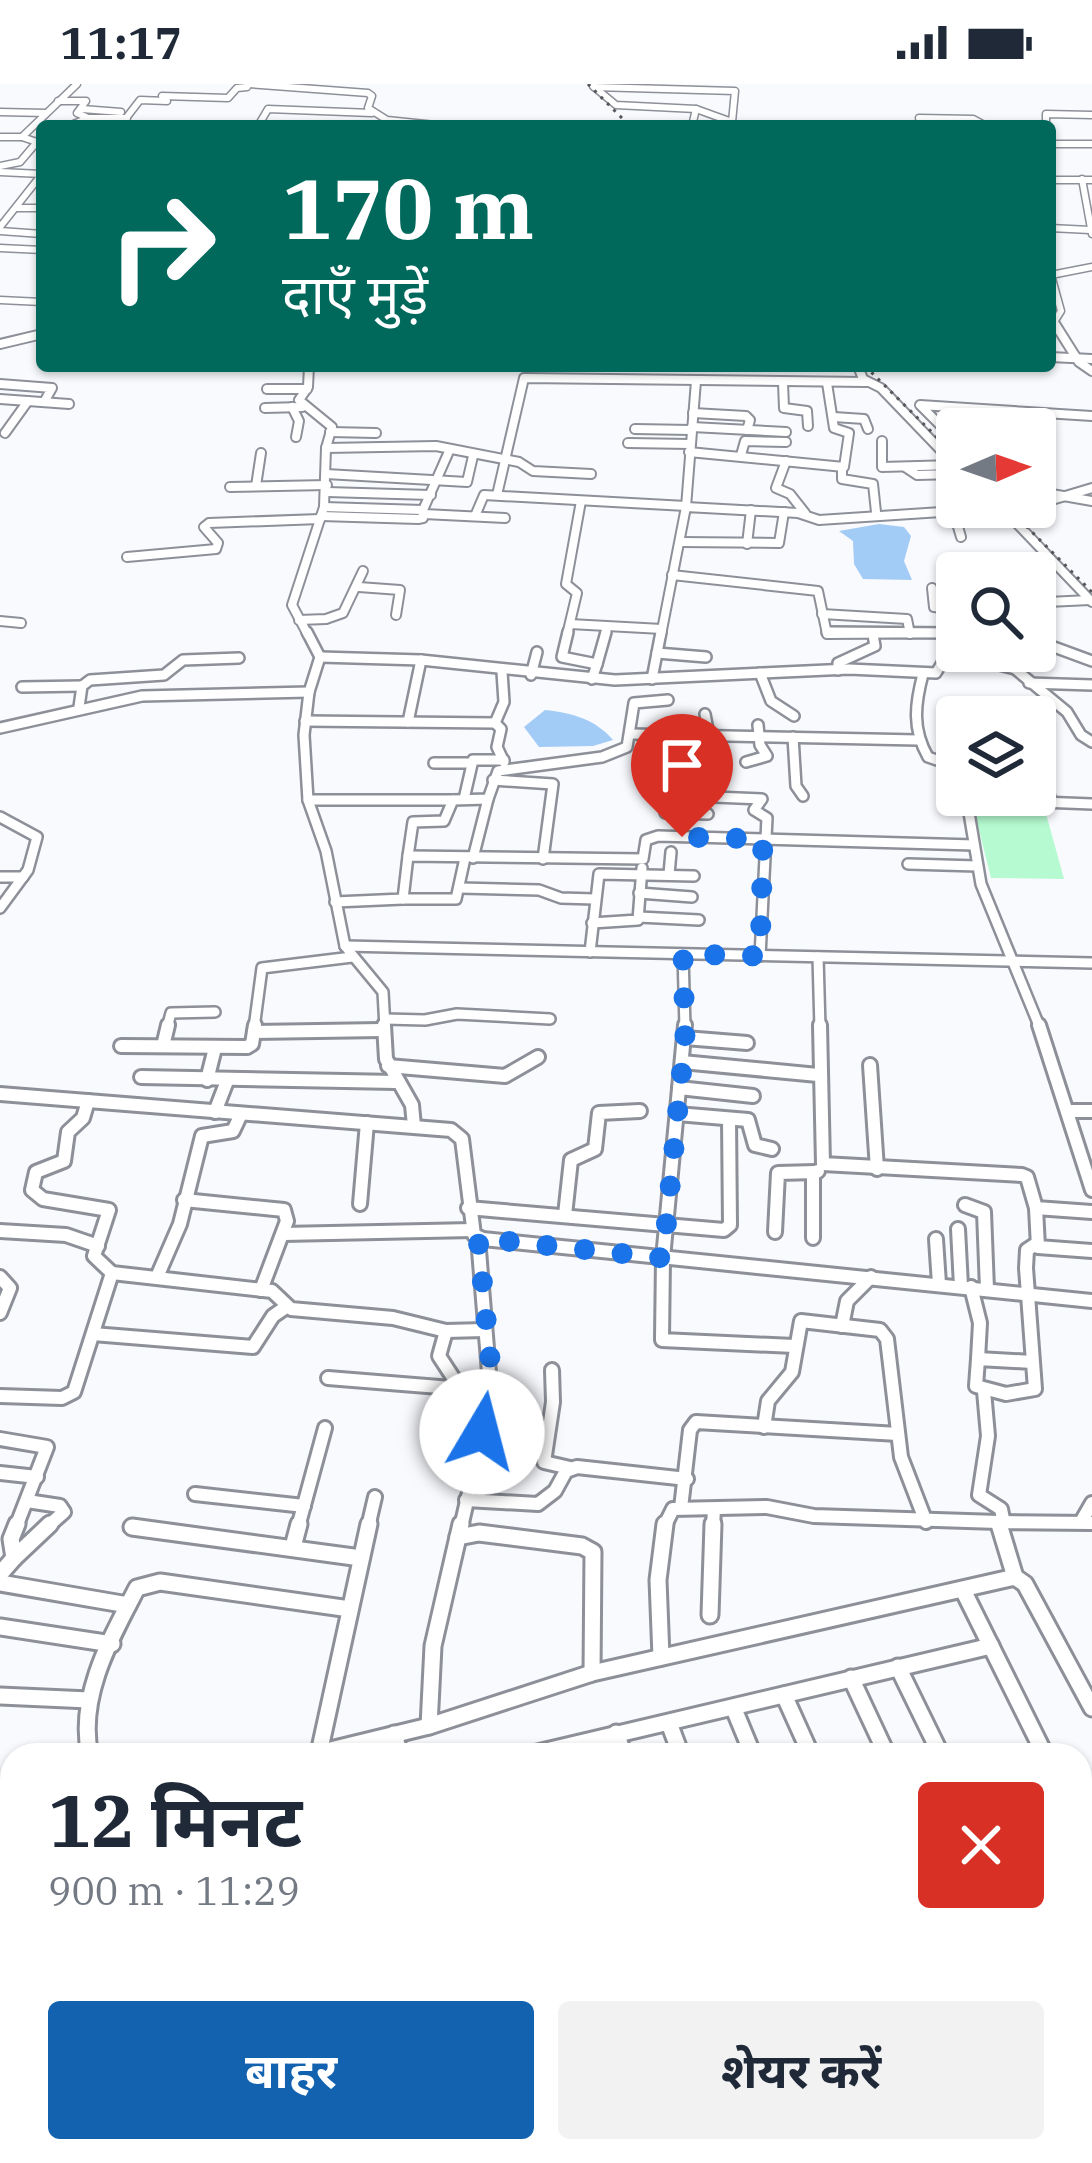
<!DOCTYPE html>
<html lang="hi">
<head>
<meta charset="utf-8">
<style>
  :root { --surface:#fff; --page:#f2f2f3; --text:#1f2937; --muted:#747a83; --accent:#1362b0 }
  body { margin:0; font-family:"IBM Plex Serif","Noto Sans Devanagari",serif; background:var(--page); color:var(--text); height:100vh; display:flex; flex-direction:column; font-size:45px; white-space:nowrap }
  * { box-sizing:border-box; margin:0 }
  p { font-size:39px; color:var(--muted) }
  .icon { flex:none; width:66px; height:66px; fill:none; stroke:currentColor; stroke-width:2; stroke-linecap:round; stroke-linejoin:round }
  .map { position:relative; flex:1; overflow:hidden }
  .panel { position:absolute; left:0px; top:1659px; width:1092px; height:420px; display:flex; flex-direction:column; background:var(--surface); border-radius:36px 36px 0 0; box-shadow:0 3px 9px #0004 }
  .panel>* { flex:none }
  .hud { position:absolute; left:36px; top:36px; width:1020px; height:252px; border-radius:12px; box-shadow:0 3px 9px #0004; background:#00695c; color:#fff; overflow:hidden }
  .needle { width:78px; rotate:88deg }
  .buttons { position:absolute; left:936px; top:324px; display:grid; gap:24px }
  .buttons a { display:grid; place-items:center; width:120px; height:120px; border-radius:12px; background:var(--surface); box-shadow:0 3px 9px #0004; font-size:60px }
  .pin { position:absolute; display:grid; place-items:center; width:102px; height:102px; color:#fff; margin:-123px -51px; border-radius:50% 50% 50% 0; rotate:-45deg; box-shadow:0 0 12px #0007 }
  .pin .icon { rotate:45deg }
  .me { position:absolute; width:132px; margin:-66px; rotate:8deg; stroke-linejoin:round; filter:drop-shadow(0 0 9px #0008) }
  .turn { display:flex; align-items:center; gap:42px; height:252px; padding:0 48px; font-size:54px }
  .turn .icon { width:156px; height:156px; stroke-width:2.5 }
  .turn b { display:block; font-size:84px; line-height:102px }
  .round { display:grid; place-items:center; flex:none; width:126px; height:126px; border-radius:12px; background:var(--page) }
  .headline { display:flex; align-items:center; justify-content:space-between; height:204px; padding:0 48px }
  h1 { font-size:72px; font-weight:700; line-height:90px }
  .button { display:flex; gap:24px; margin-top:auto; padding:24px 48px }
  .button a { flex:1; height:138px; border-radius:12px; background:var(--accent); color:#fff; font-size:48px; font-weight:700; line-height:138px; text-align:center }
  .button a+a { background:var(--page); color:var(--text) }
  .status { display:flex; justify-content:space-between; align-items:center; height:84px; padding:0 60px; background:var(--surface); direction:ltr }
  .status svg { height:33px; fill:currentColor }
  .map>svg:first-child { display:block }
</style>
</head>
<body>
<div class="status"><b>11:17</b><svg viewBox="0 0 49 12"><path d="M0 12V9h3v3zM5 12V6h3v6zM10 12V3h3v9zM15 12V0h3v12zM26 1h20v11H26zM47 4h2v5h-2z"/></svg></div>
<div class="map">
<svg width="1092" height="2079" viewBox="0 0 1092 2079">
  <rect width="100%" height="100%" fill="#f9fafe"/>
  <path fill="#b5fad0" d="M974,726H1045L1064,795L991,794Z"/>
  <g fill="#a2cbf5">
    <path d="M879,440L904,443L911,452L904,477L912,496L863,495L854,480L853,457L839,447Z"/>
    <path d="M545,626C572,629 595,635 613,656L593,662L539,663L524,643Z"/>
  </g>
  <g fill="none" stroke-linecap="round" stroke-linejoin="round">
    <g stroke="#8d9098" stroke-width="9">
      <g id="minor-far4">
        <path d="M248,0L368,9L372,12L368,24L387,36L445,42"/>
        <path d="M593,2L616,21L696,25"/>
        <path d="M594,3L735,7L732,38L696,25L692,42"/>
        <path d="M162,12L228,14L237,4L247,3"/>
        <path d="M58,17H86L77,29L88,34H127"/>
        <path d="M82,25L121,28"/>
        <path d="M0,28L46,29"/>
        <path d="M919,34L973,35L986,42"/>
        <path d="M1046,38V30L1092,31"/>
        <path d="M69,42L88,34"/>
        <path d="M120,42L140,16L167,17"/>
        <path d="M258,42L268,25L372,29"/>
        <path d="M0,53H22"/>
        <path d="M1050,60H1092"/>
        <path d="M0,82L20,78L37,58L22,53L77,0"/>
        <path d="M0,88L42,90"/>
        <path d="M1082,95L1092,150"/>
        <path d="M1050,96H1092"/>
        <path d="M16,124H42"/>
        <path d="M0,143L42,90"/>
        <path d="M1050,144L1090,146"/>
        <path d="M0,147L42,150"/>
        <path d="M0,164L42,166"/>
        <path d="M0,216L42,218"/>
        <path d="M1057,243L1054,238L1061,227L1051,191L1092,183"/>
      </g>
    </g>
    <g stroke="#8d9098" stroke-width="12">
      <g id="minor-far3">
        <path d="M1055,240L1079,278L1092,287"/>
        <path d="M0,260L42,250"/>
        <path d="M1050,273L1092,275"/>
        <path d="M858,282L863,295L881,304L957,383"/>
        <path d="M783,299L784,324L807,327L808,342"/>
        <path d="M0,300L52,304L44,318"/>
        <path d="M267,305H307"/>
        <path d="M0,315L69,320"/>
        <path d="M292,323L299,337L296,353"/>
        <path d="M265,324L302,323"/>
        <path d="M693,329L746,332L750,336L747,346"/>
        <path d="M834,333L864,335L868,345"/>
        <path d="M692,343L786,348"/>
        <path d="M635,345L691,346"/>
        <path d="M330,348L376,349"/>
        <path d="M5,349L28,317"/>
        <path d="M882,357V383L954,381"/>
        <path d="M957,358L920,321L1092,332"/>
        <path d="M628,359L690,360"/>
        <path d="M326,364L436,362L519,378L533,387L591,390"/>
        <path d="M689,368L844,383L849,349L834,344L827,299"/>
        <path d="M741,371L745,357L786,358"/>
        <path d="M786,377L776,404L790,410L805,429"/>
        <path d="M905,383L917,391L957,390"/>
        <path d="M842,384V395L873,400L876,428"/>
        <path d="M326,390L467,398L473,372"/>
        <path d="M256,402L261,369"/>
        <path d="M230,403L327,401"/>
        <path d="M1035,407L1092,417"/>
        <path d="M327,408L431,411"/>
        <path d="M497,411L524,294L867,298"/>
        <path d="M1035,421L1092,404"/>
        <path d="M324,423L423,426L450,365"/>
        <path d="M686,423L696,297"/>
        <path d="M1003,425L1092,518"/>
        <path d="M953,426L961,453"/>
        <path d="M424,430L505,434"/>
        <path d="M321,432L418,435L423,434V426"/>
        <path d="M475,432L484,411L686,422"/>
        <path d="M680,458L779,459L784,428"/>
        <path d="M747,460L751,426"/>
        <path d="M127,473L216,465L218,459L204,443L209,439L320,435"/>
        <path d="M672,491L818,507L827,550L957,549"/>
        <path d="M359,503L400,506L396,531"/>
        <path d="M932,504L934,523L957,526"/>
        <path d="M822,530L907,535L910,550"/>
        <path d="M299,536L326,535L343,529L363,487"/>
        <path d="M0,537L21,539"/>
        <path d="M570,540L662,545"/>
        <path d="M1035,543L1036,527L1047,518L1090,516"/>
        <path d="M308,551L292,521L324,423L326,364L332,343L299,316L308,303L309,282"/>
        <path d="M567,551L577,509L566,500L581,417"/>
        <path d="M605,551L607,543"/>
        <path d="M661,551L686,423L798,429L819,436L1018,423"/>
      </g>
    </g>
    <g stroke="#8d9098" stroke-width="14">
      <g id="minor-far2">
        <path d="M307,548L320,573L309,608L304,651L308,716L326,767L345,862L383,908L385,944"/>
        <path d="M568,548L562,573L597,580L592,595"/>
        <path d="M827,548L957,549"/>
        <path d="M1035,556L1092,577"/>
        <path d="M979,567L991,579L1015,585L1067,628L1081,651L1092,658"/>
        <path d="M657,569L706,573"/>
        <path d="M320,573L421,576L615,596L849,585L936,589L945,574L960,567"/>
        <path d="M597,580L606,548"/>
        <path d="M838,586V579L875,562L873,551"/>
        <path d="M760,589L771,617L794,632"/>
        <path d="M923,590C915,620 912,645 928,673L957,683"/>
        <path d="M531,591L537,568"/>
        <path d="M652,595L661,548"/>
        <path d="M1029,599L1092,601"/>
        <path d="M22,603L82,602"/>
        <path d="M79,623L82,602L90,596L164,591L183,576L239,574"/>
        <path d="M705,630L709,651"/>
        <path d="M305,637L495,639L504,618L502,588"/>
        <path d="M408,638L421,576"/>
        <path d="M495,639L501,645L497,663L504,678"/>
        <path d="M0,644L142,612L309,608"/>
        <path d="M631,650L918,656"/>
        <path d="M793,653L796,702L803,712"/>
        <path d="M1035,673L1041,677L1051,718"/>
        <path d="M746,678L767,672L760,661L758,641"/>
        <path d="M434,679H472"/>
        <path d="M493,696L553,700L543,775"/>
        <path d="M667,711L762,715L754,726L767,734L760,872"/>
        <path d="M966,711L981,800L1040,944"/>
        <path d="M464,715L473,676H504"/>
        <path d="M966,715L1092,720"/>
        <path d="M308,716H453"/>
        <path d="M665,729L708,730"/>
        <path d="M0,733L37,753L28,786L0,824"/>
        <path d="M408,772L413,738L444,737L453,716L488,715L498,687L602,673L627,663L634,619L668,616"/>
        <path d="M473,774L488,715"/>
        <path d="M908,780L977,782"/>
        <path d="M669,790L671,768"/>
        <path d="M0,793H23"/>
        <path d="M460,804L539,806L561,814L594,815"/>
        <path d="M639,809L692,813"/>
        <path d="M403,815H456L465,774"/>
        <path d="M335,818L403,815L408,772L643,775L646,756L658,752L974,761"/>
        <path d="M639,833L699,836"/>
        <path d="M592,839L638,836L642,784"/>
        <path d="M345,862L1092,879"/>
        <path d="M590,868L599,790L694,792"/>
        <path d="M683,870L685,944"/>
        <path d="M818,873L820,944"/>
        <path d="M385,935L425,936L457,930L550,935"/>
        <path d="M167,944L171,929L215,928"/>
        <path d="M254,944L262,884L352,873"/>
      </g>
    </g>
    <g stroke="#8d9098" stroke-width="18">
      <g id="minor-far1">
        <path d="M384,941L386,975L412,1021L414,1042"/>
        <path d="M685,941L663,1174L662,1256L794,1262"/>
        <path d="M820,941L823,1080L1022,1091L1027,1093L1036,1124L1092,1128"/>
        <path d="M1039,941L1092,1106"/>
        <path d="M254,948L382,946"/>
        <path d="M685,954L747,959"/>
        <path d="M121,962L247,963L252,960L255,941"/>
        <path d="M163,962L168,941"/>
        <path d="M682,978L818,991"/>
        <path d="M870,981L877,1085"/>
        <path d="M388,982L505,992L538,973"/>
        <path d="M141,993L396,998"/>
        <path d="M207,996L215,964"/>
        <path d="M679,1004L753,1012"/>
        <path d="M0,1010L451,1046L462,1055L474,1151L483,1155L1092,1217"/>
        <path d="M88,1017L83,1034L68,1048L64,1077L36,1088L32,1106L43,1115L109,1126L94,1172L112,1189L272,1207L291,1225L393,1234L446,1247L484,1246"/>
        <path d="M1070,1027H1092"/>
        <path d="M215,1028L227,997"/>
        <path d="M677,1030L748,1036L755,1061L772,1065"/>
        <path d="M184,1116L284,1126L287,1137L261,1206"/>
        <path d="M360,1120L367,1039"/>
        <path d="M965,1121L984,1128L987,1205"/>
        <path d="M468,1124L724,1146L730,1141L729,1035"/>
        <path d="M1036,1124L1038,1163L1092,1167"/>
        <path d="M565,1131L571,1076L595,1065L599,1029L640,1027"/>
        <path d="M958,1145L961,1202"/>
        <path d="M0,1147L66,1151L98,1162"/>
        <path d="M775,1148L778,1089L816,1088"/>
        <path d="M283,1150L473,1146"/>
        <path d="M813,1154V1090L818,1087"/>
        <path d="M936,1155L939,1200"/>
        <path d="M0,1193L10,1204L0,1229"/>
        <path d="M157,1193L180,1140L202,1052L233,1047L241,1030"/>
        <path d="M971,1203L980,1239L978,1275"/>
        <path d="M842,1242L847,1217L871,1193"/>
        <path d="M446,1247L439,1272L456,1298L491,1313"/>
        <path d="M93,1250L253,1263L273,1232L286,1223"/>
        <path d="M1032,1278L978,1275L976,1302L1006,1310L1035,1305L1026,1184L1027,1166L1036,1160"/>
        <path d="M552,1286L553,1318L544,1378L570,1384"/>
        <path d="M328,1294L464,1305"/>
        <path d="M984,1307L988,1352L979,1411L1001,1425L1003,1435"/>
        <path d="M0,1312L62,1314L74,1308L112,1189"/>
        <path d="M764,1343L768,1317L792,1288L801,1237L880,1246L887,1255L901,1373L926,1438"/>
        <path d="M0,1355L47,1363L16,1443"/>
        <path d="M0,1389L37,1393"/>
        <path d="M195,1410L304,1422"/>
        <path d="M466,1416L538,1420L555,1407L566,1387L577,1383L687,1395"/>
        <path d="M27,1417L60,1422L64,1428L47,1443"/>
        <path d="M681,1424L690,1346L696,1338L898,1350"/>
        <path d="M1081,1438L1092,1419"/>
        <path d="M298,1443L325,1344"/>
        <path d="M368,1443L375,1413"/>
        <path d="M461,1443L491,1313L478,1154"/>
        <path d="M664,1443L673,1425L767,1423L814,1432L998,1438"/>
        <path d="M713,1443L714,1425"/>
        <path d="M1000,1443L998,1438L1092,1439"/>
      </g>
    </g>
    <g stroke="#8d9098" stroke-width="21">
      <g id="minor">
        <path d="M999,1440L1015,1493"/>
        <path d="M132,1443L361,1474"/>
        <path d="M458,1453L479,1449L582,1462L593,1468L592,1589"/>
        <path d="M293,1463L299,1440"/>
        <path d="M14,1474L50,1440"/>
        <path d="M0,1490L14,1474L11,1455L17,1440"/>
        <path d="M0,1499L128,1521"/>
        <path d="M963,1506L1045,1671"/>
        <path d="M710,1531L713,1440"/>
        <path d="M0,1543L112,1560"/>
        <path d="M661,1573L658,1496L665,1440"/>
        <path d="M898,1583L941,1671"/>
        <path d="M851,1594L887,1671"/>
        <path d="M784,1611L811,1671"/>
        <path d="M0,1612L89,1616"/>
        <path d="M734,1625L753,1671"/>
        <path d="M669,1639L681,1671"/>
        <path d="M429,1642L433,1562L461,1440"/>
        <path d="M616,1649L624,1671"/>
        <path d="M394,1650L400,1671"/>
        <path d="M319,1669L369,1440"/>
        <path d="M90,1671C77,1613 111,1554 137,1504L160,1498L350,1525"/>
        <path d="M310,1671L429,1642L592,1589L1015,1493L1025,1500L1092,1624"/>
        <path d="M529,1671L991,1562"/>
        <path d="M1080,1741L1092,1765"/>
        <path d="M0,1742L12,1739"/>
        <path d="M0,1806L12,1803"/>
        <path d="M0,1863L12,1967"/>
        <path d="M1080,1957L1092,1982"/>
        <path d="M1080,2011L1092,2008"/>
        <path d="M23,2067L25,2079"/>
        <path d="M93,2067L95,2079"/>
        <path d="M172,2067L174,2079"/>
        <path d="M233,2067L236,2079"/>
        <path d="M325,2067L327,2079"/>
        <path d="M504,2067L507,2079"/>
        <path d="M680,2067L684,2079"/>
        <path d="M766,2067L770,2079"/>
        <path d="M918,2067L923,2079"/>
        <path d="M983,2067L988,2079"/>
        <path d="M1070,2067L1076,2079"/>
        <path d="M832,2079L872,2067"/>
      </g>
    </g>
    <use href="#minor-far4" stroke="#fff" stroke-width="6"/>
    <use href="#minor-far3" stroke="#fff" stroke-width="8"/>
    <use href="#minor-far2" stroke="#fff" stroke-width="9"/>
    <use href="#minor-far1" stroke="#fff" stroke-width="12"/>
    <use href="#minor" stroke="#fff" stroke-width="15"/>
    <g stroke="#56575b" stroke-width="3" stroke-dasharray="3 6" stroke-linecap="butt">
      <path d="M588,0L630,42"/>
      <path d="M865,282L957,373"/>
      <path d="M1007,423L1092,508"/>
    </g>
  </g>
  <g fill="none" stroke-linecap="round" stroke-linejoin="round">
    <path stroke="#1a73e8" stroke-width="21" stroke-dasharray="0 37.8" d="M482,1348L491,1284L478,1154L663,1174L685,954L683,870L760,872L763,755L682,753"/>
  </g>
</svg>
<div class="buttons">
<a><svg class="needle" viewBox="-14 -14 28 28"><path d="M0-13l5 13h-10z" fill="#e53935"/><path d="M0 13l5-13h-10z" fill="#747a83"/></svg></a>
<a><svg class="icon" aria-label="search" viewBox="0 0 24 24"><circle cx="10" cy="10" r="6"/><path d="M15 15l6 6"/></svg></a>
<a><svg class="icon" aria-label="layers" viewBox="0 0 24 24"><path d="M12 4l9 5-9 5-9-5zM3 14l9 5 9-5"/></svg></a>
</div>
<div class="pin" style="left:682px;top:753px;background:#d93025"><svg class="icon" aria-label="arrive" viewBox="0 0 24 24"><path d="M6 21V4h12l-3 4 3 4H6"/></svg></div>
<svg class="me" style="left:482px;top:1348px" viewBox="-20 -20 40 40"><circle r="19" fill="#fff"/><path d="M0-13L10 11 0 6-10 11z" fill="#1a73e8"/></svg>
<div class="hud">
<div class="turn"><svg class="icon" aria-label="right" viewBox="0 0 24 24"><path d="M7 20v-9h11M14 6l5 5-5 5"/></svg><div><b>170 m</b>दाएँ मुड़ें</div></div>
</div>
<section class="panel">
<div class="headline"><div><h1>12 मिनट</h1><p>900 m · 11:29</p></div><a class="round" style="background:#d93025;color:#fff"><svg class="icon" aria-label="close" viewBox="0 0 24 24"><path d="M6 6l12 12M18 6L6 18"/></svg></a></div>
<div class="button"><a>बाहर</a><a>शेयर करें</a></div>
</section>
</div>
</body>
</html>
